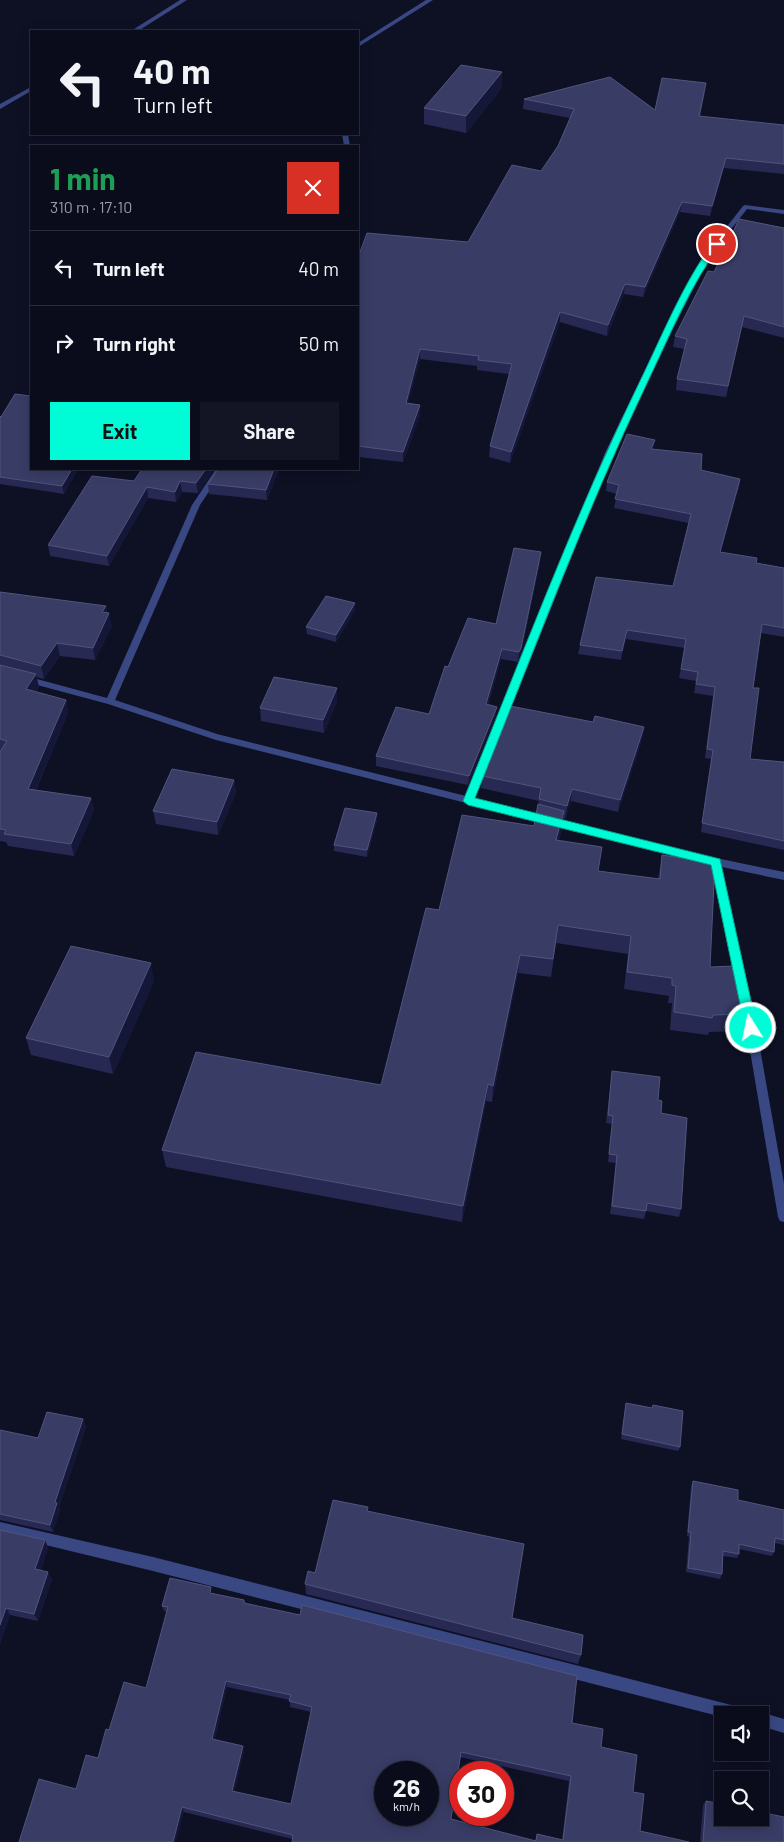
<!DOCTYPE html>
<html lang="en">
<head>
<meta charset="utf-8">
<style>
  :root { --surface:#0a0c1b; --page:#131524; --text:#f1f3f6; --muted:#999ba3; --line:#2a2c3a; --accent:#00fcd7 }
  body { margin:0; font-family:Barlow,sans-serif; background:var(--page); color:var(--text); height:100vh; display:flex; flex-direction:column; font-size:19px; white-space:nowrap }
  * { box-sizing:border-box; margin:0 }
  p { font-size:16px; color:var(--muted) }
  .icon { flex:none; width:28px; height:28px; fill:none; stroke:currentColor; stroke-width:2; stroke-linecap:round; stroke-linejoin:round }
  .map { position:relative; flex:1; overflow:hidden }
  .sheet { position:absolute; left:30px; top:145px; width:329px; height:325px; display:flex; flex-direction:column; background:var(--surface); border-radius:0px; box-shadow:0 2px 12px #0003,0 0 0 1px var(--line) }
  .sheet>* { flex:none }
  .banner { position:absolute; left:30px; top:30px; width:329px; height:105px; border-radius:0px; box-shadow:0 2px 12px #0003,0 0 0 1px var(--line); background:#0a0c1b; color:var(--text); overflow:hidden }
  .buttons { position:absolute; left:714px; top:1706px; display:grid; gap:10px }
  .buttons a { display:grid; place-items:center; width:55px; height:55px; border-radius:0px; background:var(--surface); box-shadow:0 2px 12px #0003,0 0 0 1px var(--line); font-size:25px }
  .speed { position:absolute; left:374px; top:1761px; display:flex; gap:10px; font-size:25px; font-weight:700; text-align:center }
  .speed>* { display:grid; place-content:center; width:65px; height:65px; border-radius:50%; background:var(--surface); box-shadow:0 2px 12px #0003,0 0 0 1px var(--line); line-height:1 }
  .speed small { font-size:12px; font-weight:400 }
  .speed .limit { border:8px solid #d22; background:#fff; color:#111 }
  .pin { position:absolute; display:grid; place-items:center; width:42px; height:42px; color:#fff; margin:-21px; border:2px solid #fff; border-radius:50%; box-shadow:0 1px 5px #0007 }
  .me { position:absolute; width:55px; margin:-28px; rotate:350deg; stroke-linejoin:round; filter:drop-shadow(0 0 4px #0008) }
  .turn { display:flex; align-items:center; gap:18px; height:105px; padding:0 20px; font-size:22px }
  .turn .icon { width:65px; height:65px; stroke-width:2.5 }
  .turn b { display:block; font-size:35px; line-height:42px }
  .round { display:grid; place-items:center; flex:none; width:52px; height:52px; border-radius:0px; background:var(--page) }
  .headline { display:flex; align-items:center; justify-content:space-between; height:85px; padding:0 20px }
  h1 { font-size:30px; font-weight:700; line-height:38px; color:#1e9e55 }
  .cta { display:flex; gap:10px; margin-top:auto; padding:10px 20px }
  .cta a { flex:1; height:58px; border-radius:0px; background:var(--accent); color:#111; font-size:20px; font-weight:700; line-height:58px; text-align:center }
  .cta a+a { background:var(--page); color:var(--text) }
  ul { padding:0; list-style:none }
  li { display:flex; align-items:center; gap:15px; height:75px; padding:0 20px; border-top:1px solid var(--line) }
  li div { flex:1 }
  li b { display:block; font-size:19px }
  li em { font-style:normal }
  .map>svg:first-child { display:block }
</style>
</head>
<body>
<div class="map">
<svg width="784" height="1842" viewBox="0 0 784 1842">
  <rect width="100%" height="100%" fill="#0e1024"/>
  <g fill="none" stroke-linecap="round" stroke-linejoin="round">
    <path fill="#394883" fill-rule="evenodd" d="M426,0H433L358,47V43Z"/>
    <g fill="#394883" fill-rule="evenodd">
      <path d="M180,0H187L138,31H131Z"/>
      <path d="M31,87V91L0,109V104Z"/>
      <path d="M342,134H348L350,146H344Z"/>
      <path d="M745,205L784,210V214L747,209L710,256L674,327L613,453L475,798L716,858L784,872V880L722,867L753,1009L784,1184V1222L780,1221L778,1217L743,1009L712,865L216,740L108,704L0,675V669L107,698L192,505L216,469H224L200,505L115,700L217,734L466,796L605,453L666,327L704,256L743,206Z"/>
      <path d="M0,1522L153,1557L743,1708L748,1710L750,1715H722V1717L153,1571L0,1534Z"/>
      <path d="M760,1712L784,1719V1733L760,1726V1715H755Z"/>
    </g>
  </g>
  <g fill="#272952" fill-rule="evenodd">
    <path d="M502,72L501,89L466,133L424,124V108Z"/>
    <path d="M705,92L700,117L784,125V174L724,168L710,216L680,212L643,297L624,294L607,336L560,322L510,463L489,457L490,446L509,374L477,370V366L420,359L408,403L420,405V415L403,462L358,457V252L468,242L541,171L558,146L570,118L523,109L524,99L655,110Z"/>
    <path d="M784,228V338L742,327L726,397L676,390L677,379L685,349L673,347L675,336L714,272Z"/>
    <path d="M0,416L1,417L31,469H78L64,494L0,484Z"/>
    <path d="M654,449L701,470L740,479L739,488L720,552L756,563L784,568V637L761,633L753,688L750,759L784,762V850L701,832L711,759L705,758L713,696L694,693L696,681L679,678L685,648L626,639L621,660L578,654L580,645L673,586L689,523L614,508L617,494L606,491L607,482Z"/>
    <path d="M215,469L198,493L182,492L176,502L148,498L109,566L50,556L48,545L134,481Z"/>
    <path d="M279,469L267,500L209,494L208,484Z"/>
    <path d="M540,562L520,658L518,662L501,659L488,705L496,716L468,785L376,766V756L429,714L496,624Z"/>
    <path d="M0,592L106,606L107,613L112,626L95,660L60,656L44,679L36,677L39,687L36,692L66,700L68,713L36,790L91,798L94,810L74,856L8,846L6,842L0,841V752L1,751H0Z"/>
    <path d="M355,603V610L336,642L307,634L306,627Z"/>
    <path d="M337,688V701L324,733L261,721L260,708Z"/>
    <path d="M593,722L644,727L642,740L618,812L571,801L565,819L564,818L562,829L559,840L598,871L658,879L662,855L710,967L745,1014L740,1031L709,1032L708,1035L670,1030L672,1003H668L669,996L624,989L628,954L556,943L551,977L518,973L492,1102L486,1101L462,1222L166,1167L162,1150L381,1085L439,910L534,826L539,801L481,788L482,776Z"/>
    <path d="M234,780L236,793L218,835L156,824L153,811Z"/>
    <path d="M377,820L367,857L334,851V845Z"/>
    <path d="M154,981L113,1074L31,1055L26,1038Z"/>
    <path d="M612,1071L658,1100L681,1209L679,1217L646,1211L644,1219L610,1214L616,1163L608,1162L612,1124L606,1123Z"/>
    <path d="M626,1403L652,1408L653,1405L680,1447L678,1451L621,1439Z"/>
    <path d="M83,1419L86,1427L59,1507L60,1510L53,1532L0,1520V1430L38,1438Z"/>
    <path d="M693,1481L738,1500L784,1510V1545L775,1543L774,1552L772,1556L739,1549V1554L737,1558L723,1556L722,1574L720,1579L686,1572L689,1537L687,1536L691,1486Z"/>
    <path d="M368,1511L512,1618L581,1655L578,1664L306,1594L305,1584Z"/>
    <path d="M0,1530L45,1540L48,1548L41,1570L52,1579L38,1621L10,1615L0,1644Z"/>
    <path d="M213,1594L244,1600L245,1603L572,1723L601,1747L633,1792L640,1831L689,1842L292,1839L184,1812L76,1789L98,1758L109,1730L146,1688L167,1612L164,1611L162,1606ZM227,1687L290,1700V1707L311,1712L291,1804L234,1792L244,1751L215,1739ZM460,1757L569,1781L562,1840L537,1834L535,1841L451,1819Z"/>
    <path d="M706,1801L784,1842H700L703,1805Z"/>
  </g>
  <g fill="#151738">
    <path d="M502,72L501,89L466,133V116Z"/>
    <path d="M726,158L724,168L710,216L712,206Z"/>
    <path d="M682,202L680,212L643,297L645,287Z"/>
    <path d="M625,284L624,294L607,336L608,325Z"/>
    <path d="M560,312V322L510,463L511,452Z"/>
    <path d="M420,349V359L405,414L406,403Z"/>
    <path d="M420,405V415L403,462V452Z"/>
    <path d="M655,440L654,449H651Z"/>
    <path d="M72,469H78L64,494L62,486Z"/>
    <path d="M206,469H215L198,493L196,483Z"/>
    <path d="M274,469H279L267,500L266,490Z"/>
    <path d="M740,479L739,488L718,561L720,552Z"/>
    <path d="M180,481L182,492L176,502L175,492Z"/>
    <path d="M147,487L148,498L109,566L107,556Z"/>
    <path d="M541,552L540,562L520,658L518,662L519,652Z"/>
    <path d="M355,603V610L336,642V635Z"/>
    <path d="M106,606L108,616L109,613L112,626L95,660L93,648L102,612Z"/>
    <path d="M627,630L626,639L621,660L622,651Z"/>
    <path d="M57,643L60,656L44,679L41,666Z"/>
    <path d="M502,649L501,659L485,714L486,704Z"/>
    <path d="M36,674L39,687L29,702L26,689Z"/>
    <path d="M337,688V701L324,733L323,720Z"/>
    <path d="M66,700L68,713L31,801L28,789Z"/>
    <path d="M497,707L496,716L468,785L469,776Z"/>
    <path d="M644,727L642,740L618,812L620,800Z"/>
    <path d="M234,780L236,793L218,835L217,822Z"/>
    <path d="M572,789L571,801L565,819L567,806Z"/>
    <path d="M91,798L94,810L74,856L71,844Z"/>
    <path d="M564,811L562,829L554,858L556,840Z"/>
    <path d="M377,813V820L367,857V850Z"/>
    <path d="M520,955L518,973L492,1102L493,1086Z"/>
    <path d="M151,963L154,981L113,1074L109,1057Z"/>
    <path d="M488,1084L486,1101L462,1222L463,1206Z"/>
    <path d="M83,1419L86,1427L59,1507L60,1510L53,1532L50,1525L55,1502Z"/>
    <path d="M45,1540L48,1548L39,1576L35,1569Z"/>
    <path d="M48,1572L52,1579L38,1621L34,1614Z"/>
    <path d="M6,1608L10,1615L0,1644V1625Z"/>
    <path d="M226,1681L227,1687L214,1744L212,1739Z"/>
    <path d="M243,1746L244,1751L233,1796L232,1791Z"/>
    <path d="M182,1807L184,1812L176,1842H173Z"/>
  </g>
  <g fill="#393c65" stroke="#51547d" fill-rule="evenodd">
    <path d="M461,65L502,72L466,116L424,108Z"/>
    <path d="M610,77L655,110L662,78L706,83L699,116L784,125V164L726,158L712,206L682,202L645,287L625,284L608,325L560,312L511,452L490,446L512,364L478,360L479,356L420,349L406,403L420,405L403,452L358,446V252H360L367,233L468,242L512,165L541,171L558,146L574,109L524,99Z"/>
    <path d="M739,219L784,228V327L744,316L728,386L677,379L687,339L675,336L708,271L714,272Z"/>
    <path d="M15,394L31,396V469H72L62,486L0,477V416L1,417Z"/>
    <path d="M627,434L655,440L651,449L702,454L701,470L740,479L720,552L757,558L756,563L784,568V628L762,624L753,688H759L750,759L784,762V841L702,823L713,750L707,749L715,687L696,684L698,672L681,669L686,639L627,630L622,651L580,645L596,577L673,586L691,514L615,499L619,485L607,482Z"/>
    <path d="M142,469H206L196,483L180,481L175,492L147,487L107,556L48,545L92,476L134,481Z"/>
    <path d="M218,469H274L266,490L208,484Z"/>
    <path d="M514,548L541,552L521,648L519,652L502,649L486,704L497,707L469,776L376,756L396,707L429,714L445,666L448,667L468,618L496,624Z"/>
    <path d="M0,592L106,606L102,612L109,613L93,648L57,643L41,666L0,655Z"/>
    <path d="M326,596L355,603L336,635L306,627Z"/>
    <path d="M0,665L36,674L26,689L66,700L28,789L91,798L71,844L4,834L6,830L0,829V752L7,741L0,739Z"/>
    <path d="M274,677L337,688L323,720L260,708Z"/>
    <path d="M510,706L593,722L595,716L644,727L620,800L572,789L567,806L539,799L541,788L482,776Z"/>
    <path d="M172,769L234,780L217,822L153,811Z"/>
    <path d="M538,804L564,811L556,840L602,847L598,871L660,879L662,855L715,863L710,967L735,966L745,1014L713,1015L712,1018L674,1012L676,986L672,985V978L627,972L631,936L558,925L553,959L520,955L493,1086L488,1084L463,1206L162,1150L196,1052L381,1085L426,908L439,910L462,815L534,826Z"/>
    <path d="M345,808L377,813L367,850L334,845Z"/>
    <path d="M71,946L151,963L109,1057L26,1038Z"/>
    <path d="M612,1071L660,1077L658,1100L662,1101L661,1113L687,1118L681,1209L647,1203L646,1211L612,1206L617,1155L609,1154L613,1116L608,1115Z"/>
    <path d="M626,1403L652,1408L653,1405L683,1411L680,1447L622,1434Z"/>
    <path d="M47,1412L83,1419L55,1502L57,1503L50,1525L0,1514V1430L38,1438Z"/>
    <path d="M693,1481L738,1490V1500L784,1510V1540L775,1538L774,1552L739,1544V1554L723,1551L722,1574L688,1568L691,1532H688Z"/>
    <path d="M333,1500L368,1507L367,1511L524,1544L512,1618L583,1635L581,1655L305,1584L308,1571L315,1573Z"/>
    <path d="M0,1530L45,1540L35,1569L48,1572L34,1614L6,1608L0,1625Z"/>
    <path d="M170,1578L211,1587L210,1593L244,1600V1603L300,1615L302,1605L577,1676L572,1723L603,1729L601,1747L637,1755L633,1792L644,1794L640,1831L689,1842H292L293,1835L182,1807L173,1842H19L39,1779L76,1789L86,1755L98,1758L106,1729L109,1730L124,1682L146,1688L168,1607L162,1606ZM226,1681L291,1695L289,1701L312,1707L291,1804L232,1791L243,1746L212,1739ZM461,1752L571,1776L563,1840L537,1834L536,1841L451,1819ZM385,1772H428V1815H385Z"/>
    <path d="M706,1801L722,1804V1818H760V1812L784,1817V1842H703Z"/>
  </g>
  <path fill="#00fcd7" stroke="#00a48c" d="M714,242L721,244C690,285 670,335 648,381C583,517 531,659 475,798L720,859L757,1028L755,1031H747L745,1028L711,865L468,805L463,801C521,659 574,516 641,379C662,336 685,279 714,242Z"/>
</svg>
<div class="buttons">
<a><svg class="icon" aria-label="sound" viewBox="0 0 24 24"><path d="M4 9h4l5-4v14l-5-4H4zM17 9q2 3 0 6"/></svg></a>
<a><svg class="icon" aria-label="search" viewBox="0 0 24 24"><circle cx="10" cy="10" r="6"/><path d="M15 15l6 6"/></svg></a>
</div>
<div class="speed"><div>26<small>km/h</small></div><div class="limit">30</div></div>
<div class="pin" style="left:717px;top:244px;background:#d93025"><svg class="icon" aria-label="arrive" viewBox="0 0 24 24"><path d="M6 21V4h12l-3 4 3 4H6"/></svg></div>
<svg class="me" style="left:751px;top:1028px" viewBox="-20 -20 40 40"><circle r="17" fill="#00fcd7" stroke="#fff" stroke-width="3"/><path d="M0-11L8 9 0 5-8 9z" fill="#fff"/></svg>
<div class="banner">
<div class="turn"><svg class="icon" aria-label="left" viewBox="0 0 24 24"><path d="M17 20v-9H6M10 6l-5 5 5 5"/></svg><div><b>40 m</b>Turn left</div></div>
</div>
<section class="sheet">
<div class="headline"><div><h1>1 min</h1><p>310 m · 17:10</p></div><a class="round" style="background:#d93025;color:#fff"><svg class="icon" aria-label="close" viewBox="0 0 24 24"><path d="M6 6l12 12M18 6L6 18"/></svg></a></div>
<ul>
<li><svg class="icon" aria-label="left" viewBox="0 0 24 24"><path d="M17 20v-9H6M10 6l-5 5 5 5"/></svg><div><b>Turn left</b></div><em>40 m</em></li>
<li><svg class="icon" aria-label="right" viewBox="0 0 24 24"><path d="M7 20v-9h11M14 6l5 5-5 5"/></svg><div><b>Turn right</b></div><em>50 m</em></li>
</ul>
<div class="cta"><a>Exit</a><a>Share</a></div>
</section>
</div>
</body>
</html>
